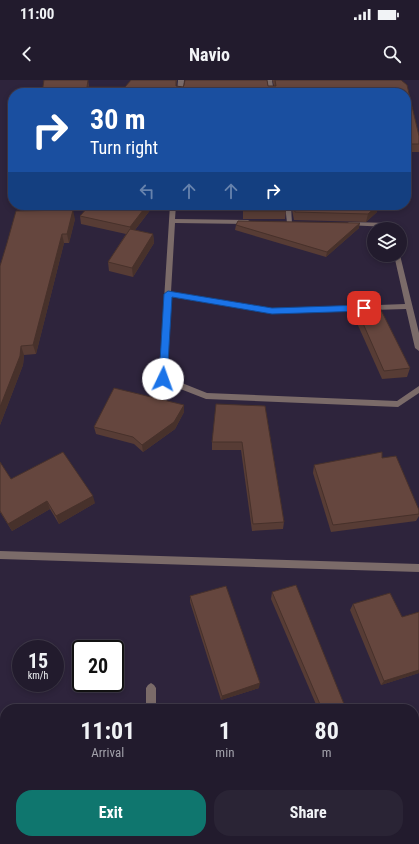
<!DOCTYPE html>
<html lang="en">
<head>
<meta charset="utf-8">
<style>
  :root { --surface:#221b2d; --page:#2a2435; --text:#f1f3f6; --muted:#a2a1aa; --line:#3f3949; --accent:#0f766e }
  body { margin:0; font-family:"Roboto Condensed",sans-serif; background:var(--page); color:var(--text); height:100vh; display:flex; flex-direction:column; font-size:15px; white-space:nowrap }
  * { box-sizing:border-box; margin:0 }
  p { font-size:13px; color:var(--muted) }
  .icon { flex:none; width:22px; height:22px; fill:none; stroke:currentColor; stroke-width:2; stroke-linecap:round; stroke-linejoin:round }
  .map { position:relative; flex:1; overflow:hidden }
  .details { position:absolute; left:0px; top:624px; width:419px; height:140px; display:flex; flex-direction:column; background:var(--surface); border-radius:16px 16px 0 0; box-shadow:0 2px 6px #0003,0 0 0 1px var(--line) }
  .details>* { flex:none }
  .guide { position:absolute; left:8px; top:8px; width:403px; height:122px; border-radius:16px; box-shadow:0 2px 6px #0003,0 0 0 1px var(--line); background:#1a4fa0; color:#fff; overflow:hidden }
  .controls { position:absolute; left:367px; top:142px; display:grid; gap:8px }
  .controls a { display:grid; place-items:center; width:40px; height:40px; border-radius:50%; background:var(--surface); box-shadow:0 2px 6px #0003,0 0 0 1px var(--line); font-size:20px }
  .speed { position:absolute; left:12px; top:560px; display:flex; gap:8px; font-size:20px; font-weight:700; text-align:center }
  .speed>* { display:grid; place-content:center; width:52px; height:52px; border-radius:50%; background:var(--surface); box-shadow:0 2px 6px #0003,0 0 0 1px var(--line); line-height:1 }
  .speed small { font-size:10px; font-weight:400 }
  .speed .limit { border:2px solid #111; border-radius:6px; background:#fff; color:#111 }
  .pin { position:absolute; display:grid; place-items:center; width:34px; height:34px; color:#fff; margin:-17px; border-radius:8px; box-shadow:0 2px 6px #0006 }
  .me { position:absolute; width:44px; margin:-22px; rotate:3deg; stroke-linejoin:round; filter:drop-shadow(0 0 3px #0008) }
  .turn { display:flex; align-items:center; gap:14px; height:84px; padding:0 16px; font-size:18px }
  .turn .icon { width:52px; height:52px; stroke-width:2.5 }
  .turn b { display:block; font-size:28px; line-height:34px }
  .lanes { display:flex; align-items:center; height:38px; padding:0 16px; background:#0003; justify-content:center; gap:20px; direction:ltr }
  .lanes .off { opacity:.35 }
  .eta { display:flex; justify-content:space-evenly; align-items:center; height:68px; text-align:center }
  .eta b { font-size:24px; font-weight:700; line-height:28px }
  .primary-button { display:flex; gap:8px; margin-top:auto; padding:8px 16px }
  .primary-button a { flex:1; height:46px; border-radius:16px; background:var(--accent); color:#fff; font-size:16px; font-weight:700; line-height:46px; text-align:center }
  .primary-button a+a { background:var(--page); color:var(--text) }
  .status { display:flex; justify-content:space-between; align-items:center; height:28px; padding:0 20px; background:var(--surface); direction:ltr }
  .status svg { height:11px; fill:currentColor }
  header { display:flex; justify-content:space-between; align-items:center; height:52px; padding:0 16px; background:var(--surface); font-size:18px; font-weight:700 }
  .map>svg:first-child { display:block }
</style>
</head>
<body>
<div class="status"><b>11:00</b><svg viewBox="0 0 49 12"><path d="M0 12V9h3v3zM5 12V6h3v6zM10 12V3h3v9zM15 12V0h3v12zM26 1h20v11H26zM47 4h2v5h-2z"/></svg></div>
<header><svg class="icon" aria-label="back" viewBox="0 0 24 24"><path d="M15 5l-7 7 7 7"/></svg>Navio<svg class="icon" aria-label="search" viewBox="0 0 24 24"><circle cx="10" cy="10" r="6"/><path d="M15 15l6 6"/></svg></header>
<div class="map">
<svg width="419" height="764" viewBox="0 0 419 764">
  <rect width="100%" height="100%" fill="#2e243c"/>
  <rect fill="#3e5c2e" x="43" y="759" width="47" height="5"/>
  <g fill="none" stroke-linecap="round" stroke-linejoin="round">
    <g fill="#7b6b69" fill-rule="evenodd">
      <path d="M178,0H184L183,13H177Z"/>
      <path d="M266,0H272L274,13H268Z"/>
      <path d="M170,125H176L175,139L248,140L251,142L248,144L175,143L171,212L272,229L405,224L394,175H400L419,253V271L415,268L406,229L272,233L171,217L167,297L207,313L397,321L419,306V313L398,327L206,319L160,301L159,299Z"/>
      <path d="M285,125H291L292,144L290,145L287,143Z"/>
      <path d="M349,142L391,143L394,145V149H388V147L347,145L346,144Z"/>
      <path d="M0,471L419,484V492L0,479Z"/>
      <path d="M151,603L154,605L156,608V629H146V608L148,605Z"/>
      <rect x="142" y="759" width="10" height="5"/>
    </g>
  </g>
  <g fill="#573c35">
    <path d="M44,0H88L89,7H125L131,0H177L176,6L183,7L184,5L185,0H267L268,6H274L272,0H401L407,5L419,56V72H406V13H42Z"/>
    <path d="M90,125H154L135,150L153,154L154,163L133,197L109,191L108,182L126,154L81,144L80,136Z"/>
    <path d="M234,125H286V131L285,139H243V131L244,129L234,127Z"/>
    <path d="M291,125H402L401,130H377V132L366,142L294,140Z"/>
    <path d="M75,139L69,163H64L36,274L24,275L23,285L0,345V186Z"/>
    <path d="M236,145L359,148L326,177L235,150Z"/>
    <path d="M354,223L410,288L407,297L382,299L352,232Z"/>
    <path d="M184,325V332L175,349L143,372L134,364L96,354L94,347Z"/>
    <path d="M265,326L284,442L283,449L252,451L241,370H212V362Z"/>
    <path d="M382,378L419,430V436L416,441L331,452L313,393L314,385Z"/>
    <path d="M0,382L11,399L95,423L59,444L50,429L12,451L0,432Z"/>
    <path d="M272,512L346,629H318L271,519Z"/>
    <path d="M190,516L259,608L221,620L190,522Z"/>
    <path d="M353,524L402,537L419,532V593L381,605L350,530Z"/>
    <path d="M319,759H347L333,764H321Z"/>
  </g>
  <g fill="#47312b">
    <path d="M147,125H154L131,155L130,147Z"/>
    <path d="M378,125H379L377,132L366,142L368,134Z"/>
    <path d="M73,130L75,139L69,163L67,154Z"/>
    <path d="M360,143L359,148L326,177L327,172Z"/>
    <path d="M62,154L64,163L36,274L33,265Z"/>
    <path d="M153,154L154,163L133,197L132,188Z"/>
    <path d="M21,266L24,275L23,285L0,345V327Z"/>
    <path d="M184,325V332L175,349L143,372L142,365Z"/>
    <path d="M93,416L95,423L59,444L56,436Z"/>
    <path d="M47,421L50,429L12,451L8,444Z"/>
    <path d="M419,590V593L381,605L384,601Z"/>
    <path d="M260,603L259,608L221,620L222,616Z"/>
    <path d="M3,685L5,686V699L0,696Z"/>
    <path d="M38,759H43V764H37Z"/>
  </g>
  <g fill="#65463e" stroke="#47312b">
    <path d="M44,0H88L87,7H125L131,0H176V6L183,7L184,5L185,0H267L268,6H276L275,0H401L407,5L419,56V64H406V13H42Z"/>
    <path d="M90,125H147L130,147L80,136Z"/>
    <path d="M247,125H286V131H243Z"/>
    <path d="M294,125H378L368,134L295,132Z"/>
    <path d="M73,130L67,154H62L33,265L21,266L20,276L0,327V186L7,163L16,131Z"/>
    <path d="M238,141L360,143L327,172L236,145Z"/>
    <path d="M130,149L153,154L132,188L108,182Z"/>
    <path d="M377,222L410,288L384,291L354,223Z"/>
    <path d="M114,308L184,325L174,342L142,365L133,357L94,347Z"/>
    <path d="M216,324L265,326L284,442L253,444L242,362H212Z"/>
    <path d="M63,372L93,416L56,436L47,421L8,444L0,431V382L11,399Z"/>
    <path d="M382,372V378L396,376L419,430V434L333,445L314,385Z"/>
    <path d="M296,505L346,629H322L272,512Z"/>
    <path d="M226,506L260,603L222,616L190,516Z"/>
    <path d="M390,513L402,537L419,532V590L384,601L353,524Z"/>
    <path d="M414,647L418,657H419V751L414,753Z"/>
    <path d="M0,683L3,685L0,694Z"/>
    <path d="M0,696H5V759H38L37,764H0Z"/>
    <path d="M216,759H260V763L254,764H217Z"/>
    <path d="M322,759H346L332,764H324Z"/>
  </g>
  <path fill="#1a73e8" stroke="#114b97" d="M168,211L272,228L364,225L368,228L364,231L272,234L172,217L167,299L163,303L159,299L164,214Z"/>
</svg>
<div class="controls">
<a><svg class="icon" aria-label="layers" viewBox="0 0 24 24"><path d="M12 4l9 5-9 5-9-5zM3 14l9 5 9-5"/></svg></a>
</div>
<div class="speed"><div>15<small>km/h</small></div><div class="limit">20</div></div>
<div class="pin" style="left:364px;top:228px;background:#d93025"><svg class="icon" aria-label="arrive" viewBox="0 0 24 24"><path d="M6 21V4h12l-3 4 3 4H6"/></svg></div>
<svg class="me" style="left:163px;top:299px" viewBox="-20 -20 40 40"><circle r="19" fill="#fff"/><path d="M0-13L10 11 0 6-10 11z" fill="#1a73e8"/></svg>
<div class="guide">
<div class="turn"><svg class="icon" aria-label="right" viewBox="0 0 24 24"><path d="M7 20v-9h11M14 6l5 5-5 5"/></svg><div><b>30 m</b>Turn right</div></div>
<div class="lanes"><svg class="icon off" aria-label="left" viewBox="0 0 24 24"><path d="M17 20v-9H6M10 6l-5 5 5 5"/></svg><svg class="icon off" aria-label="ahead" viewBox="0 0 24 24"><path d="M12 20V5M6 11l6-6 6 6"/></svg><svg class="icon off" aria-label="ahead" viewBox="0 0 24 24"><path d="M12 20V5M6 11l6-6 6 6"/></svg><svg class="icon" aria-label="right" viewBox="0 0 24 24"><path d="M7 20v-9h11M14 6l5 5-5 5"/></svg></div>
</div>
<section class="details">
<div class="eta">
<div><b>11:01</b><p>Arrival</p></div>
<div><b>1</b><p>min</p></div>
<div><b>80</b><p>m</p></div>
</div>
<div class="primary-button"><a>Exit</a><a>Share</a></div>
</section>
</div>
</body>
</html>
